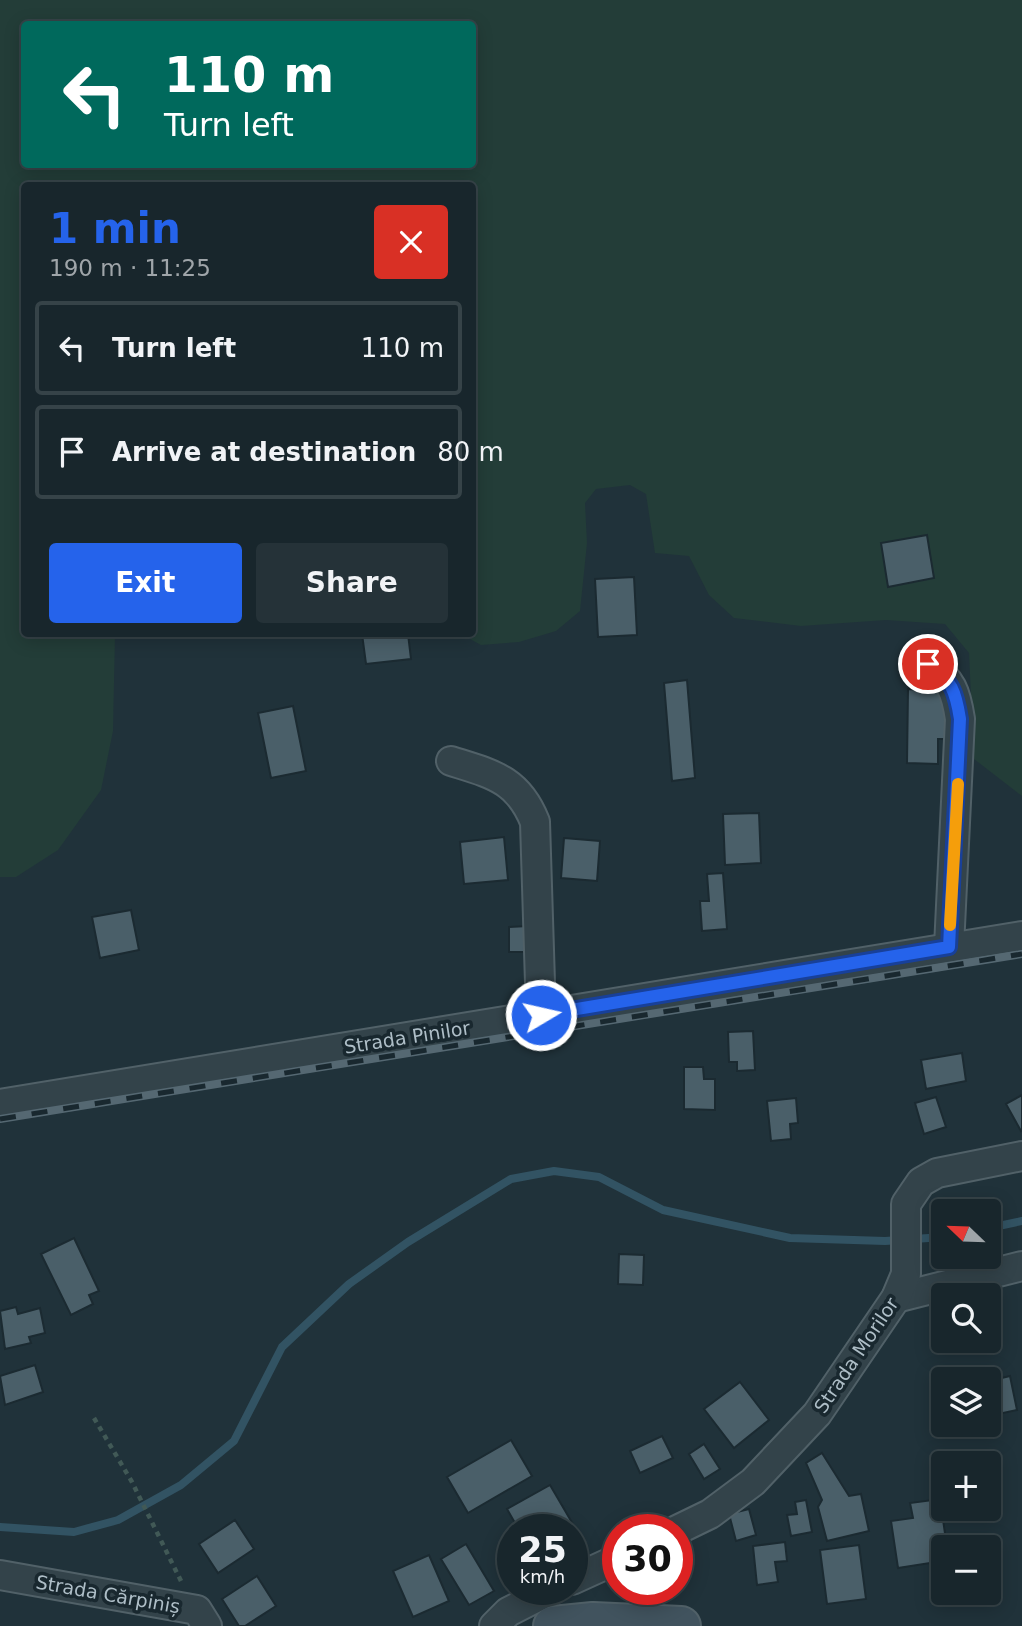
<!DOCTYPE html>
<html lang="en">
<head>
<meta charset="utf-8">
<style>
  :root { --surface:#18262c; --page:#253238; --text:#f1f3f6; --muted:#9fa5a9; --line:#364348; --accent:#2563eb }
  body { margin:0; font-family:"DejaVu Sans",sans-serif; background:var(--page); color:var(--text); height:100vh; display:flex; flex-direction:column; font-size:26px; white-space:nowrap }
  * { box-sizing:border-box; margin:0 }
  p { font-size:23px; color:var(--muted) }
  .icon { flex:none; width:38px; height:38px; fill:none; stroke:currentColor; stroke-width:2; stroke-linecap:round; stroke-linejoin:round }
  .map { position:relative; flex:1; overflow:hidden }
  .details { position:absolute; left:21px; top:182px; width:455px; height:455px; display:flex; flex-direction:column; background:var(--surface); border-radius:7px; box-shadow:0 4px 18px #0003,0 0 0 2px var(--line) }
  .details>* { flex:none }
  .banner { position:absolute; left:21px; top:21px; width:455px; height:147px; border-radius:7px; box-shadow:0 4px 18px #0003,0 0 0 2px var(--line); background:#00695c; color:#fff; overflow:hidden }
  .needle { width:46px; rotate:293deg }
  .buttons { position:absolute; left:931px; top:1199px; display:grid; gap:14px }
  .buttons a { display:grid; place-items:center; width:70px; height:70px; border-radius:7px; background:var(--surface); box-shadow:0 4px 18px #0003,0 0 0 2px var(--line); font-size:35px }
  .speed { position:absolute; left:497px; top:1514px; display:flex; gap:14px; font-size:35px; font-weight:700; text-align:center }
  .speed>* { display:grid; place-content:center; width:91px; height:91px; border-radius:50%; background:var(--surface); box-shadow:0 4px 18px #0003,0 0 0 2px var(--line); line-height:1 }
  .speed small { font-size:18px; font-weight:400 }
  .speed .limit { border:10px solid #d22; background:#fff; color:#111 }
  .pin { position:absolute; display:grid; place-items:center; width:60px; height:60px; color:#fff; margin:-30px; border:4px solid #fff; border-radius:50%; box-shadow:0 2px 7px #0007 }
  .me { position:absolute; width:77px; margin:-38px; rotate:81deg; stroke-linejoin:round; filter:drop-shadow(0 0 5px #0008) }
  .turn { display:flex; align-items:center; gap:24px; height:147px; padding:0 28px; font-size:32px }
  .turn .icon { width:91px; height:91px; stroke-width:2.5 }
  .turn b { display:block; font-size:49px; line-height:60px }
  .round { display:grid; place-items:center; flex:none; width:74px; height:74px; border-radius:7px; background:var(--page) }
  .headline { display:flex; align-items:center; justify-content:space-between; height:119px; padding:0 28px }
  h1 { font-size:42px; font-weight:700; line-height:52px; color:var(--accent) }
  .action { display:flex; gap:14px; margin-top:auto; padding:14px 28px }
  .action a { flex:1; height:80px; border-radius:7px; background:var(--accent); color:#fff; font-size:28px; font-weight:700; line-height:80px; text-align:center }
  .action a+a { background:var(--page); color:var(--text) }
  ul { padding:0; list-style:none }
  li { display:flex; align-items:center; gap:21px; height:94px; margin:0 14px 10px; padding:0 14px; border:4px solid var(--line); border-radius:7px }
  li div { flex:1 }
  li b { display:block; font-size:26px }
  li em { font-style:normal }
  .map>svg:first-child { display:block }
</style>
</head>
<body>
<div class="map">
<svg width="1022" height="1626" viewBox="0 0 1022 1626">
  <rect width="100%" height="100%" fill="#20323a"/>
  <path fill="#233d38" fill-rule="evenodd" d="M0,0H1022V796L974,759L969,653L945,624L886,620L801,626L734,618L709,595L689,556L655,553L646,494L630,485L596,489L585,503L587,543L580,611L556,631L519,642L481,645L461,634H472V186H24V634H115L113,731L101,790L58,850L16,877H0ZM24,24H472V164H24Z"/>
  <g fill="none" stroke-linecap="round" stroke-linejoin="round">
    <g stroke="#325363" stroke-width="8">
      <path d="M989,1228L1022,1221"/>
      <path d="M0,1527L74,1532L118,1520L181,1485L234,1441L282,1347L349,1284L408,1242L511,1179L554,1171L599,1177L663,1210L790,1238L885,1241L943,1237"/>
    </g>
  </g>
  <g fill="#4a5f69" stroke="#1b2a31" stroke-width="2">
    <path d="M927,535L934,578L888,587L881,543Z"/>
    <path d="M634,577L637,635L598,637L595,579Z"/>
    <path d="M362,634H408L411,659L366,664Z"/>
    <path d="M687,680L695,778L672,781L664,683Z"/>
    <path d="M908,689L944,690L951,739H938V764L907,763Z"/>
    <path d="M293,706L306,771L271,778L258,713Z"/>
    <path d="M759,813L761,863L725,865L723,814Z"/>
    <path d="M504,837L508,880L464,884L460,842Z"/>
    <path d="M564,838L600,841L597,881L561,878Z"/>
    <path d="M723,873L727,929L702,931L700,901H709L707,874Z"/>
    <path d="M131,910L139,950L100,958L92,917Z"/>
    <path d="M528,926L529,952H509V927Z"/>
    <path d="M753,1031L755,1070L737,1071V1062H729L728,1032Z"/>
    <path d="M962,1053L966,1081L926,1089L921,1060Z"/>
    <path d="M684,1067H703L704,1079H715V1110L684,1109Z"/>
    <path d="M1022,1095V1130L1021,1131L1006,1104Z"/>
    <path d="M936,1097L946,1127L924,1134L915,1103Z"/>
    <path d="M796,1098L798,1123L790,1124L791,1139L771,1141L767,1101Z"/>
    <path d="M74,1238L99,1291L89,1295L93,1304L71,1315L41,1254Z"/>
    <path d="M619,1254L644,1255L643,1285L618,1284Z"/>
    <path d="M16,1307L18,1314L40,1308L45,1333L29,1337L31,1343L5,1349L0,1311Z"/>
    <path d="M35,1365L43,1392L5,1405L0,1376Z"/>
    <path d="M1010,1376L1017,1410L989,1416V1381Z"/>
    <path d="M740,1382L769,1420L734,1448L704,1409Z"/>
    <path d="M662,1436L673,1458L640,1473L630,1451Z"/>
    <path d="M511,1440L532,1476L468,1513L447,1477Z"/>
    <path d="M704,1444L720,1469L704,1479L689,1454Z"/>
    <path d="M822,1453L849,1496L861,1494L869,1531L827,1541L818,1507L822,1500L806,1463Z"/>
    <path d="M550,1485L574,1526L569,1530H556L554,1527L543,1530L538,1521L519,1530L507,1509Z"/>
    <path d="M940,1499L947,1547H943V1561L898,1568L891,1521L913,1518L910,1503Z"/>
    <path d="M806,1500L812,1532L791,1536L787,1515L797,1514L795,1502Z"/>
    <path d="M749,1509L756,1535L736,1541L729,1514Z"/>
    <path d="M235,1520L254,1549L218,1573L199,1544Z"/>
    <path d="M785,1542L787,1561L775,1562L778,1582L757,1585L753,1546Z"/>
    <path d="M466,1544L494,1591L469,1605L441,1559Z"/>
    <path d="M859,1545L866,1599L827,1604L820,1550Z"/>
    <path d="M429,1555L449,1601L413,1617L393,1571Z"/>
    <path d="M257,1576L276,1606L245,1626H239L222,1599Z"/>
  </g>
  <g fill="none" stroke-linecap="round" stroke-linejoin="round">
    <g stroke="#516168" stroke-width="32">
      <g id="street">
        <path d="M928,664C952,679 956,693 960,719L949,947"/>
        <path d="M451,761C492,774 518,779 535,822L541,1015"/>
        <path d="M0,1104L1022,936"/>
        <path d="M896,1298L1022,1266"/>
        <path d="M677,1530L710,1514L753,1482L817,1414L896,1298L906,1274V1204L921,1182L937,1173L1022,1156"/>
        <path d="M0,1575L197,1610L207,1626"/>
        <path d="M572,1580L618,1559"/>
        <path d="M494,1626L508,1612L553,1589"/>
      </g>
    </g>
    <g stroke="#516168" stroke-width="42">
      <path id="secondary" d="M553,1626L593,1622L681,1626"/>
    </g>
    <path stroke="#415956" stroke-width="4.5" stroke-dasharray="5 5" stroke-linecap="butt" d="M94,1418L132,1482L181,1581"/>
    <use href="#street" stroke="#33434a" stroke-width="28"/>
    <use href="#secondary" stroke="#41535e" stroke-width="38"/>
    <g stroke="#556872" stroke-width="8">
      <path id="rail" d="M0,1119L1022,954"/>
    </g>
    <use href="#rail" stroke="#19282f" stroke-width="5" stroke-dasharray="16" stroke-linecap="butt"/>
  </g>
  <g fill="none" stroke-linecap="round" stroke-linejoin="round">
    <g stroke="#184099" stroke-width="18">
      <path id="route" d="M541,1015L949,947L960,719C956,693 952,679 928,664"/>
    </g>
    <use href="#route" stroke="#2563eb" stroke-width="12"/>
    <path stroke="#f59e0b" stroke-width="12" d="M950,925L958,784"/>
  </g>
  <g text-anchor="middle" stroke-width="7" stroke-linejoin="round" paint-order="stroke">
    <g font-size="19" fill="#aebec7" stroke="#19282f">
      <text transform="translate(407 1037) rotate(-9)" y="7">Strada Pinilor</text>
      <text transform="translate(856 1355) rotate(-56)" y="7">Strada Morilor</text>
      <text transform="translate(108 1594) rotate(10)" y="7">Strada Cărpiniș</text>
    </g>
  </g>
</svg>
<div class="buttons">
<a><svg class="needle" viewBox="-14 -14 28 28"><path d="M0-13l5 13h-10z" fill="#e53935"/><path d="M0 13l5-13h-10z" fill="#9fa5a9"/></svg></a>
<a><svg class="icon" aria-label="search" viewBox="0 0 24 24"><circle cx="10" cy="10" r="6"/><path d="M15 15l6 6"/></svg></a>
<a><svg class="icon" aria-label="layers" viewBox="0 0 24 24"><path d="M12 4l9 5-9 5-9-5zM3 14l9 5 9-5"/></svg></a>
<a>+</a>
<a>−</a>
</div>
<div class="speed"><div>25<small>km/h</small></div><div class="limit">30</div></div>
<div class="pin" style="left:928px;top:664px;background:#d93025"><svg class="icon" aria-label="arrive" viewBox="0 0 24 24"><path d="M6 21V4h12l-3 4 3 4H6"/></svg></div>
<svg class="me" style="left:541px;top:1015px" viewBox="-20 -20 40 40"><circle r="17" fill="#2563eb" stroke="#fff" stroke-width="3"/><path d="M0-11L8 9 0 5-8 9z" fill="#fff"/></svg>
<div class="banner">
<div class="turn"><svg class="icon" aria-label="left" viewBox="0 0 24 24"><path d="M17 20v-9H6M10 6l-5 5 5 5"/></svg><div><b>110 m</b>Turn left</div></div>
</div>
<section class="details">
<div class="headline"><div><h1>1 min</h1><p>190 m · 11:25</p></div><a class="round" style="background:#d93025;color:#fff"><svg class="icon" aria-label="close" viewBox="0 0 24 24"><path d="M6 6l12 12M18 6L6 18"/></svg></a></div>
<ul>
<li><svg class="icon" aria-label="left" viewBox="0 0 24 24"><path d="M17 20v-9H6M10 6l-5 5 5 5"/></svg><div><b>Turn left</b></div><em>110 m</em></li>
<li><svg class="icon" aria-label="arrive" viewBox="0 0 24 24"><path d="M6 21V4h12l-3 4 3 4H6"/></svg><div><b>Arrive at destination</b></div><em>80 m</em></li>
</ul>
<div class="action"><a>Exit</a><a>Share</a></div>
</section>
</div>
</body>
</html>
